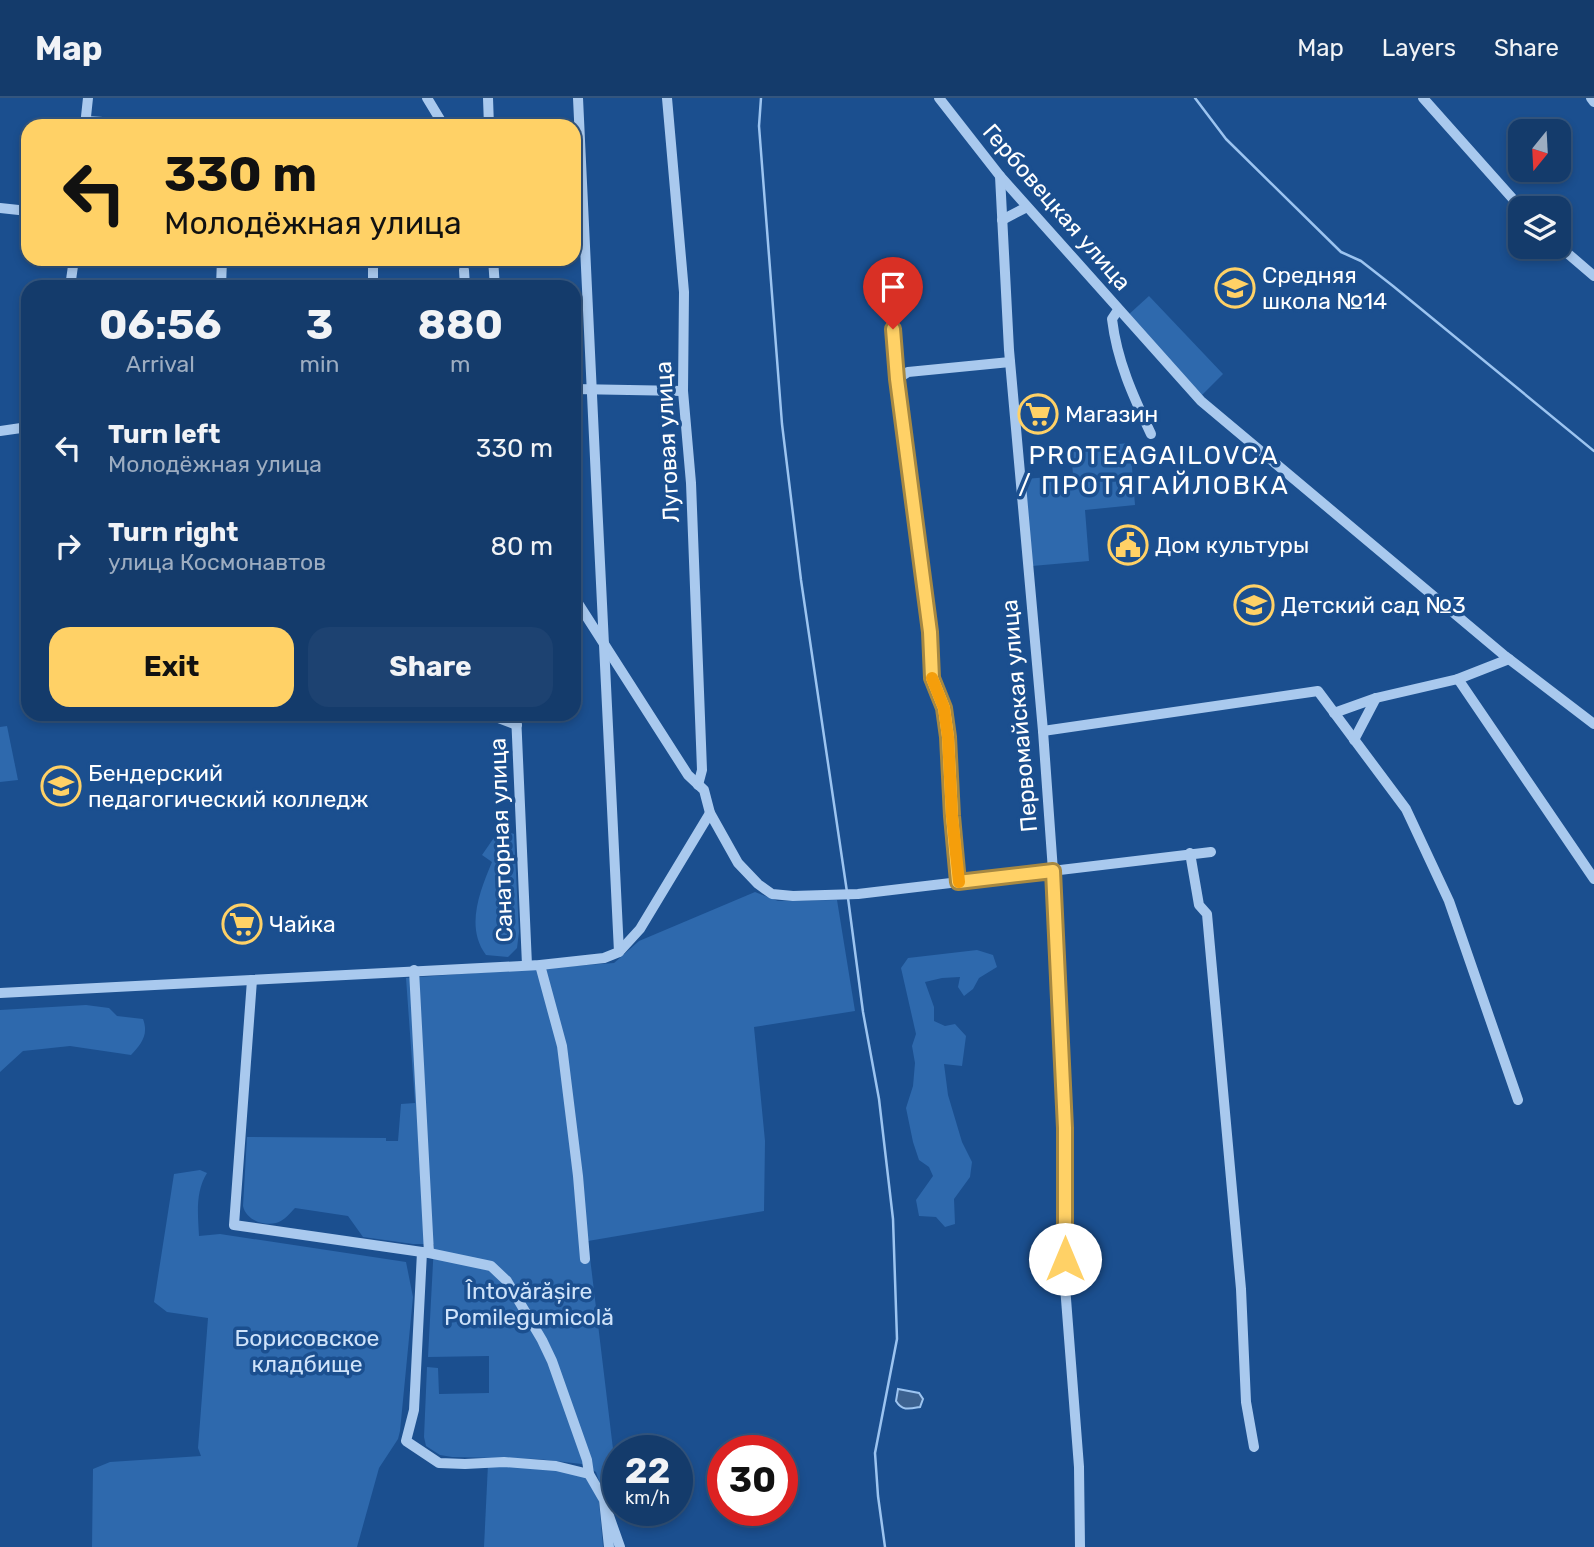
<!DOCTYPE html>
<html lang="en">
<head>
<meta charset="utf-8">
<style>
  :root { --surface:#143b6b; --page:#1d4271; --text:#f1f3f6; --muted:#9dadc1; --line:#33557e; --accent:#ffd166 }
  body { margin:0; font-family:Rubik,sans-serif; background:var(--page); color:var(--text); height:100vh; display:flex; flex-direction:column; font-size:26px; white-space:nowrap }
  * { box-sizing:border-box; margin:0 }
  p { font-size:23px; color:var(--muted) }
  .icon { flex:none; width:38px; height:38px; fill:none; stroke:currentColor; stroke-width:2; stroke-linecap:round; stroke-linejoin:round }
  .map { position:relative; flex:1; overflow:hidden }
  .details { position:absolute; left:21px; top:182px; width:560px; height:441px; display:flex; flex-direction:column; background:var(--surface); border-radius:21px; box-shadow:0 4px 10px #0003,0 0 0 2px var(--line) }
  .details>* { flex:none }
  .top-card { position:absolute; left:21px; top:21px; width:560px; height:147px; border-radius:21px; box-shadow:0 4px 10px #0003,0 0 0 2px var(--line); background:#ffd166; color:#111; overflow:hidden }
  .needle { width:46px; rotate:198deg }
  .buttons { position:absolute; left:1508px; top:21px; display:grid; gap:14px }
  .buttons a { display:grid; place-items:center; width:63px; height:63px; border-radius:14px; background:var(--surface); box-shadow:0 4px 10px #0003,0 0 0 2px var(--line); font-size:35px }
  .speed { position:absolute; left:602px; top:1337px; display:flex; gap:14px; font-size:35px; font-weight:700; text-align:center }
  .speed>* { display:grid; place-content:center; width:91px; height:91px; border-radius:50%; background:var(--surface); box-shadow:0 4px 10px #0003,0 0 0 2px var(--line); line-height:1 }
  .speed small { font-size:18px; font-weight:400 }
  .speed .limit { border:10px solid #d22; background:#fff; color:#111 }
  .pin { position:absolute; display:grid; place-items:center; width:60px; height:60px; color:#fff; margin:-72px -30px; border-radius:50% 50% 50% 0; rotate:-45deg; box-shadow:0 0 7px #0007 }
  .pin .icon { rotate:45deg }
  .me { position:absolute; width:77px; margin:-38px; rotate:0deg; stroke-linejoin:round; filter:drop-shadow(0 0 5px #0008) }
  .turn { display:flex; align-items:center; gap:24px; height:147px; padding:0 28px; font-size:32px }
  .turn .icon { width:91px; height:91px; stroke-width:2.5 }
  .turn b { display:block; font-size:49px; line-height:60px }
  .eta { display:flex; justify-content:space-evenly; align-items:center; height:119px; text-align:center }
  .eta b { font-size:42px; font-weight:700; line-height:49px }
  .primary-button { display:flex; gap:14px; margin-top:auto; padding:14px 28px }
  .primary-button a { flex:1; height:80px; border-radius:21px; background:var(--accent); color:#111; font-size:28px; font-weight:700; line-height:80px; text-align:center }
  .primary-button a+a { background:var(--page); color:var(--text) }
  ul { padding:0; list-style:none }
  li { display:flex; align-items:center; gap:21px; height:98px; padding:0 28px }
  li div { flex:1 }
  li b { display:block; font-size:26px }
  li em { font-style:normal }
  header { display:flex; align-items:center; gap:42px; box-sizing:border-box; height:98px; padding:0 35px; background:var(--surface); border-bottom:2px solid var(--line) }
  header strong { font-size:33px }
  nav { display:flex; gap:38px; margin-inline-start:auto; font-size:24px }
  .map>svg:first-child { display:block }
</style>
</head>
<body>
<header>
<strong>Map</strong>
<nav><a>Map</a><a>Layers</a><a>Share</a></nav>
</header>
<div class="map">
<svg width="1594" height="1449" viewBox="0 0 1594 1449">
  <rect width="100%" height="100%" fill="#1b4f8f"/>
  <g fill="#2e69ad">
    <path d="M1149,198L1223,276L1202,297L1127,218Z"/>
    <path d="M1130,345L1135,407L1085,412L1089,463L1032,468L1025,381L1073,377L1071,350Z"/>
    <path d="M7,628L18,682L0,684V629Z"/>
    <path d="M500,731L514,736L519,834L517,850L508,859L486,857C465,829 480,793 492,764L482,757Z"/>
    <path d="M755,794L778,803L837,802L855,913L754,929L765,1043L764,1113L588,1143L613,1351L612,1385L600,1386L596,1374L582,1366L538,1361L452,1359L440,1357L426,1348L424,1339L427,1269L438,1270L439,1296L489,1295V1258L428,1259L434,1146H413L363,1139L348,1118L295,1110C290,1115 284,1123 276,1125C263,1128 246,1122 243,1108L247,1039L386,1040V1043H398L401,1006L415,1005L406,880L614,865L639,843Z"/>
    <path d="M977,852L993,857L997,869L979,880L973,891L964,898L958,889L960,879L942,880L925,884L934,909V923L945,928L955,926L966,938L962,968L944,966L948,997L962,1044L972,1064L970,1079L954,1101L955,1126L945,1129L936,1119L919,1118L916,1102L933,1078L929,1069L919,1062L913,1044L906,1010L913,988L915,965L912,948L916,936L901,870L908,860Z"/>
    <path d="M86,907L109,910L117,918L143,921C149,937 141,946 131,957L70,948L23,953L0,974V912Z"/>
    <path d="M200,1072L207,1075C195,1094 198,1117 199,1138L220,1136L406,1164L413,1199L400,1333L398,1341L379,1370L357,1449H92L93,1371L110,1364L201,1358L198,1350L208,1220L167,1214L154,1204L174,1076Z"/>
    <path d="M488,1366L579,1374L594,1387L599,1403L603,1449H484Z"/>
  </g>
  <path fill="#3c6290" stroke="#9cc4f0" stroke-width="2" d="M898,1291L919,1295L923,1301L920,1309C909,1311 902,1313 896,1303Z"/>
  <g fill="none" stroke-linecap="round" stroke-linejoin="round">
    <g stroke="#9cc4f0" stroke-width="2.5">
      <path d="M761,0L759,28L782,326L801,482L847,794"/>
      <path d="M1195,0L1226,41L1341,154L1361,163L1393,188L1594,353"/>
      <path d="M848,800L863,914L879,1001L893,1121L897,1241L875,1355L878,1398L885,1449"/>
    </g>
    <g stroke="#a9c9ee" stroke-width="10">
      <path d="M427,0L444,28"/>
      <path d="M488,0L489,28"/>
      <path d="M667,0L684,194L683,293L691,385L702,672L698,687"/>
      <path d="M939,0L1000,78L1201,303L1505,558L1594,626"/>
      <path d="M1423,0L1521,110"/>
      <path d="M1591,0L1594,4"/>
      <path d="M86,23L169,28"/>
      <path d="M85,28L88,0"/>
      <path d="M1000,78L1009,252L1043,633L1053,773L1065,1030V1188L1079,1369L1080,1449"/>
      <path d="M0,110L28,113"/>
      <path d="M1002,122L1027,109"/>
      <path d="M1559,148L1594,178"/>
      <path d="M493,161L495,189"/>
      <path d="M464,172L465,189"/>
      <path d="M70,189L74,161"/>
      <path d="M221,189L222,161"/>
      <path d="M373,189V161"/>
      <path d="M891,206L897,281"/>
      <path d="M1118,212L1112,221C1117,263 1133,298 1151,336"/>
      <path d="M574,291L683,293"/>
      <path d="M0,333L28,329"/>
      <path d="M574,499L688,677L704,692L710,715L738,765L758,786L772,796L793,798L858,796L1211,754"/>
      <path d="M1458,581L1509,561"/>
      <path d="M1334,615L1376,600L1458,581L1594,781"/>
      <path d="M488,616L517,627"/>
      <path d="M516,616L527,867"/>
      <path d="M1043,633L1318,593L1406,711L1449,803L1518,1002"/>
      <path d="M1354,642L1376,600"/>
      <path d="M1190,755L1199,807L1207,816L1241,1191L1246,1304L1254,1349"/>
      <path d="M958,784L952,718L948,639L944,610L932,580L930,534L897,281L908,274L1010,264"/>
      <path d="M619,854L640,831L710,715"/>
      <path d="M540,867L562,948L578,1078L585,1161"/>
      <path d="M414,872L429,1155"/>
      <path d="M252,882L234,1127L429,1155L491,1168L507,1183L542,1242L552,1263L587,1362L589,1376"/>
      <path d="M0,895L540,867L604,860L619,854C603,569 593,285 578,0"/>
      <path d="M422,1154L414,1312L406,1343L439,1365L465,1366L504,1364L556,1368L589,1376L604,1402L609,1449"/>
      <path d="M608,1415L620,1449"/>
    </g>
  </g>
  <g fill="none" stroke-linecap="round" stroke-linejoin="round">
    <g stroke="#a68842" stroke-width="18">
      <path id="route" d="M893,231L897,281L930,534L932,580L944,610L948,639L952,718L958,784L1053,773L1065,1030V1161"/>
    </g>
    <use href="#route" stroke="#ffd166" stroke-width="12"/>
    <path stroke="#f59e0b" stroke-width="12" d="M932,580L944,610L948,639L952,718L959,784"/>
  </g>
  <defs>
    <g id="school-ring" transform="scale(2.0125)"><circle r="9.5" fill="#1b4f8f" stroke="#ffd166" stroke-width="1.5"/><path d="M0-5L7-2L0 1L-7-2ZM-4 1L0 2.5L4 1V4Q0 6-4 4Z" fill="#ffd166"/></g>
    <g id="supermarket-ring" transform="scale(2.0125)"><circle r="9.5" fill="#1b4f8f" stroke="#ffd166" stroke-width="1.5"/><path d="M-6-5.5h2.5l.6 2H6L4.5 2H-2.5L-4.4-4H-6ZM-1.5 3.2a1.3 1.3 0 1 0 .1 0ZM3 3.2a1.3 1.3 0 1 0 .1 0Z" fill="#ffd166"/></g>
    <g id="civic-ring" transform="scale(2.0125)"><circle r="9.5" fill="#1b4f8f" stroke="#ffd166" stroke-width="1.5"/><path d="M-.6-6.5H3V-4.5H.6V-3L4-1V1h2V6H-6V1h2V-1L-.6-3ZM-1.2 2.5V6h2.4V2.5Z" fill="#ffd166"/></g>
  </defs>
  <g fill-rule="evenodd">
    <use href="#school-ring" x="1235" y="190"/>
    <use href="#supermarket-ring" x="1038" y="316"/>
    <use href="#civic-ring" x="1128" y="447"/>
    <use href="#school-ring" x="1254" y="507"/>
    <use href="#school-ring" x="61" y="688"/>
    <use href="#supermarket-ring" x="242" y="826"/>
  </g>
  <g text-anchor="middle" stroke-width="7" stroke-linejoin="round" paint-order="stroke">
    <g font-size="23" fill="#fff" stroke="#1b4f8f">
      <text transform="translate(1057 109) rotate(49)" y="8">Гербовецкая улица</text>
      <text transform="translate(667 344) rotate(-93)" y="8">Луговая улица</text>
      <text transform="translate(1019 618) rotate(-95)" y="8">Первомайская улица</text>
      <text transform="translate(501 742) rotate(-92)" y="8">Санаторная улица</text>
    </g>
    <g font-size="23" fill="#fff" stroke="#1b4f8f" text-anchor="start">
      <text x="1262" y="185">Средняя<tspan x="1262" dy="26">школа №14</tspan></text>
      <text x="1065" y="324">Магазин</text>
      <text x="1155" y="455">Дом культуры</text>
      <text x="1281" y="515">Детский сад №3</text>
      <text x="88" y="683">Бендерский<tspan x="88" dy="26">педагогический колледж</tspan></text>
      <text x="269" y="834">Чайка</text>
    </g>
    <g font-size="23" fill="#cfe3fa" stroke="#1b4f8f">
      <text x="529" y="1201">Întovărășire<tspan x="529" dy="26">Pomilegumicolă</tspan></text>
      <text x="307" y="1248">Борисовское<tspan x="307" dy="26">кладбище</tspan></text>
    </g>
    <g font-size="26" letter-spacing="2" fill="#fff" stroke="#1b4f8f">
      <text x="1154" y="366">PROTEAGAILOVCA<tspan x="1154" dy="30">/ ПРОТЯГАЙЛОВКА</tspan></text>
    </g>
  </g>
</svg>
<div class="buttons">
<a><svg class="needle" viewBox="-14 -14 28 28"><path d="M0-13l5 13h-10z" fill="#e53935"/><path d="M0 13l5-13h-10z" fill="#9dadc1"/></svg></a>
<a><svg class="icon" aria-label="layers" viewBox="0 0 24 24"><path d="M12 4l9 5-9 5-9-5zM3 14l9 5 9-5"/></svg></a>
</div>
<div class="speed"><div>22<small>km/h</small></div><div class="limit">30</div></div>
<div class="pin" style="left:893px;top:231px;background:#d93025"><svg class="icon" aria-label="arrive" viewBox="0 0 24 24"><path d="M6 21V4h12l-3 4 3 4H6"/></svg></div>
<svg class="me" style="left:1065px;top:1161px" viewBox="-20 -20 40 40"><circle r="19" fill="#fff"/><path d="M0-13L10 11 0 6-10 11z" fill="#ffd166"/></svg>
<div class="top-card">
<div class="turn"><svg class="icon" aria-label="left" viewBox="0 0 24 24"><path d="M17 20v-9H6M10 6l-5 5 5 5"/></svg><div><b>330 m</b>Молодёжная улица</div></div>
</div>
<section class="details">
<div class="eta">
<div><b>06:56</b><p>Arrival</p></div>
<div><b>3</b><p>min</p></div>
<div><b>880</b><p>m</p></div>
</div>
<ul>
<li><svg class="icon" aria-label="left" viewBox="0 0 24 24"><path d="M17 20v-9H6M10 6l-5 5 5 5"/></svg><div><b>Turn left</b><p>Молодёжная улица</p></div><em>330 m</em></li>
<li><svg class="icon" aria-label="right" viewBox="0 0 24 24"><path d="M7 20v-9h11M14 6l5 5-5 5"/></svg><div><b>Turn right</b><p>улица Космонавтов</p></div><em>80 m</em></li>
</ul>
<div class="primary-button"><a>Exit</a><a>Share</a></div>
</section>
</div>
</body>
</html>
